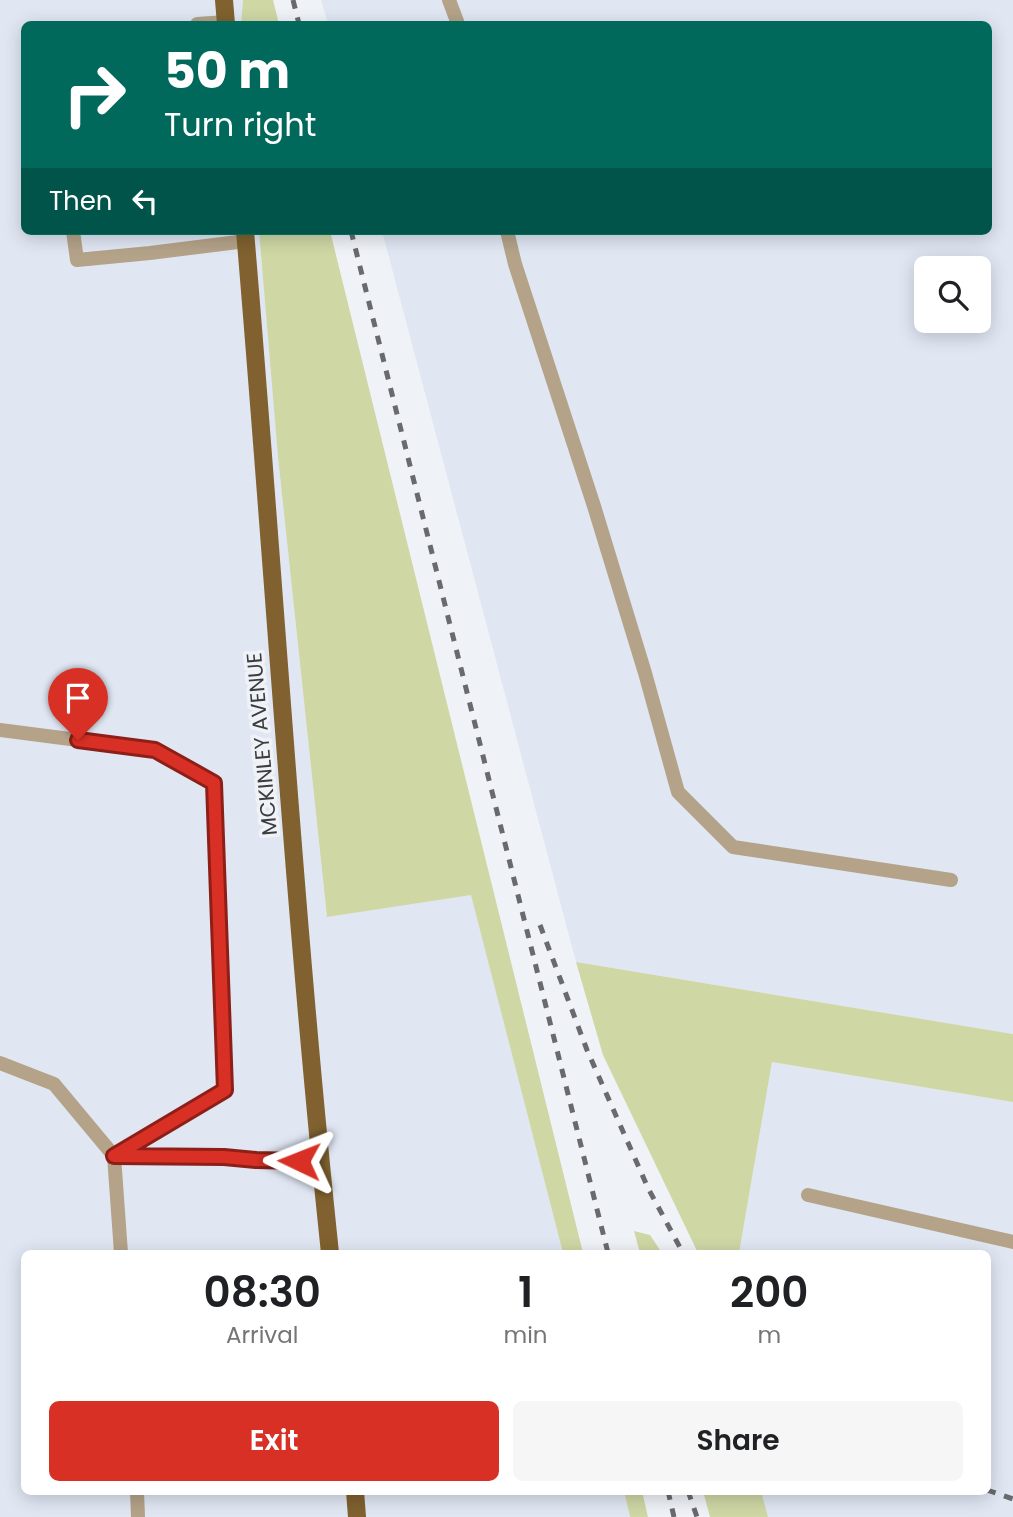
<!DOCTYPE html>
<html lang="en">
<head>
<meta charset="utf-8">
<style>
  :root { --surface:#fff; --page:#f6f6f6; --text:#202124; --muted:#757577; --accent:#d93025 }
  body { margin:0; font-family:Poppins,sans-serif; background:var(--page); color:var(--text); height:100vh; display:flex; flex-direction:column; font-size:26px; white-space:nowrap }
  * { box-sizing:border-box; margin:0 }
  p { font-size:23px; color:var(--muted) }
  .icon { flex:none; width:38px; height:38px; fill:none; stroke:currentColor; stroke-width:2; stroke-linecap:round; stroke-linejoin:round }
  .map { position:relative; flex:1; overflow:hidden }
  .details { position:absolute; left:21px; top:1250px; width:970px; height:245px; display:flex; flex-direction:column; background:var(--surface); border-radius:10px; box-shadow:0 4px 18px #0003 }
  .details>* { flex:none }
  .top-card { position:absolute; left:21px; top:21px; width:971px; height:214px; border-radius:10px; box-shadow:0 4px 18px #0003; background:#00695c; color:#fff; overflow:hidden }
  .controls { position:absolute; left:914px; top:256px; display:grid; gap:14px }
  .controls a { display:grid; place-items:center; width:77px; height:77px; border-radius:10px; background:var(--surface); box-shadow:0 4px 18px #0003; font-size:35px }
  .pin { position:absolute; display:grid; place-items:center; width:60px; height:60px; color:#fff; margin:-72px -30px; border-radius:50% 50% 50% 0; rotate:-45deg; box-shadow:0 0 7px #0007 }
  .pin .icon { rotate:45deg }
  .me { position:absolute; width:77px; margin:-38px; rotate:272deg; stroke-linejoin:round; filter:drop-shadow(0 0 5px #0008) }
  .turn { display:flex; align-items:center; gap:24px; height:147px; padding:0 28px; font-size:32px }
  .turn .icon { width:91px; height:91px; stroke-width:2.5 }
  .turn b { display:block; font-size:49px; line-height:60px }
  .then { display:flex; align-items:center; height:66px; padding:0 28px; background:#0003; gap:14px; font-size:26px }
  .eta { display:flex; justify-content:space-evenly; align-items:center; height:119px; text-align:center }
  .eta b { font-size:42px; font-weight:600; line-height:49px }
  .button { display:flex; gap:14px; margin-top:auto; padding:14px 28px }
  .button a { flex:1; height:80px; border-radius:10px; background:var(--accent); color:#fff; font-size:28px; font-weight:600; line-height:80px; text-align:center }
  .button a+a { background:var(--page); color:var(--text) }
  .map>svg:first-child { display:block }
</style>
</head>
<body>
<div class="map">
<svg width="1013" height="1517" viewBox="0 0 1013 1517">
  <rect width="100%" height="100%" fill="#eff2f7"/>
  <g fill="#e0e7f3" fill-rule="evenodd">
    <path d="M0,0H243L241,24H24V231H259L278,457L327,917L471,894L563,1253H24V1491H624L630,1517H0Z"/>
    <path d="M321,0H1013V1034L576,962L382,231H989V24H328ZM926,268H978V320H926Z"/>
    <path d="M772,1062L1013,1102V1517H768L761,1491H987V1253H739Z"/>
  </g>
  <g fill="#cfd7a5">
    <path d="M243,0H273L279,24H241Z"/>
    <path d="M259,231H330L583,1253H563L471,895L327,917L278,457Z"/>
    <path d="M576,962L1013,1034V1102L772,1062L739,1253H698L603,1055Z"/>
    <path d="M634,1231L650,1235L662,1253H640Z"/>
    <path d="M624,1491H642L648,1517H630Z"/>
    <path d="M703,1491H761L768,1517H710Z"/>
  </g>
  <g fill="none" stroke-linecap="round" stroke-linejoin="round">
    <g stroke="#b4a389" stroke-width="14">
      <path d="M449,0L458,24"/>
      <path d="M197,24L226,22"/>
      <path d="M73,231L77,260L150,253L246,241"/>
      <path d="M507,231L515,264L594,506L645,673L678,792L733,847L951,880"/>
      <path d="M0,730L155,750L214,783L225,1090L114,1156L121,1253"/>
      <path d="M0,1063L54,1084L114,1156L224,1157L256,1160L320,1162"/>
      <path d="M808,1195L1013,1242"/>
      <path d="M137,1491L138,1517"/>
    </g>
    <g stroke="#80612f" stroke-width="18">
      <path d="M224,0L226,24"/>
      <path d="M245,231C274,572 294,913 330,1253"/>
      <path d="M355,1491L357,1517"/>
    </g>
    <g stroke="#696a6d" stroke-width="5" stroke-dasharray="9 9" stroke-linecap="butt">
      <path d="M293,0L299,24"/>
      <path d="M351,231L608,1253"/>
      <path d="M540,925L587,1050L648,1188L683,1253"/>
      <path d="M987,1490L1013,1499"/>
      <path d="M668,1491L674,1517"/>
      <path d="M688,1491L697,1517"/>
    </g>
  </g>
  <g fill="none" stroke-linecap="round" stroke-linejoin="round">
    <g stroke="#8d1f18" stroke-width="18">
      <path id="route" d="M78,740L155,750L214,783L225,1090L114,1156L224,1157L256,1160L299,1161"/>
    </g>
    <use href="#route" stroke="#d93025" stroke-width="12"/>
  </g>
  <g text-anchor="middle" stroke-width="7" stroke-linejoin="round" paint-order="stroke">
    <g font-size="21" fill="#3b3c3e" stroke="#eff2f7">
      <text transform="translate(262 744) rotate(-95)" y="7">MCKINLEY AVENUE</text>
    </g>
  </g>
</svg>
<div class="controls">
<a><svg class="icon" aria-label="search" viewBox="0 0 24 24"><circle cx="10" cy="10" r="6"/><path d="M15 15l6 6"/></svg></a>
</div>
<div class="pin" style="left:78px;top:740px;background:#d93025"><svg class="icon" aria-label="arrive" viewBox="0 0 24 24"><path d="M6 21V4h12l-3 4 3 4H6"/></svg></div>
<svg class="me" style="left:299px;top:1161px" viewBox="-20 -20 40 40"><path d="M0-17L14 15 0 8-14 15z" fill="#d93025" stroke="#fff" stroke-width="4"/></svg>
<div class="top-card">
<div class="turn"><svg class="icon" aria-label="right" viewBox="0 0 24 24"><path d="M7 20v-9h11M14 6l5 5-5 5"/></svg><div><b>50 m</b>Turn right</div></div>
<div class="then">Then<svg class="icon" aria-label="left" viewBox="0 0 24 24"><path d="M17 20v-9H6M10 6l-5 5 5 5"/></svg></div>
</div>
<section class="details">
<div class="eta">
<div><b>08:30</b><p>Arrival</p></div>
<div><b>1</b><p>min</p></div>
<div><b>200</b><p>m</p></div>
</div>
<div class="button"><a>Exit</a><a>Share</a></div>
</section>
</div>
</body>
</html>
